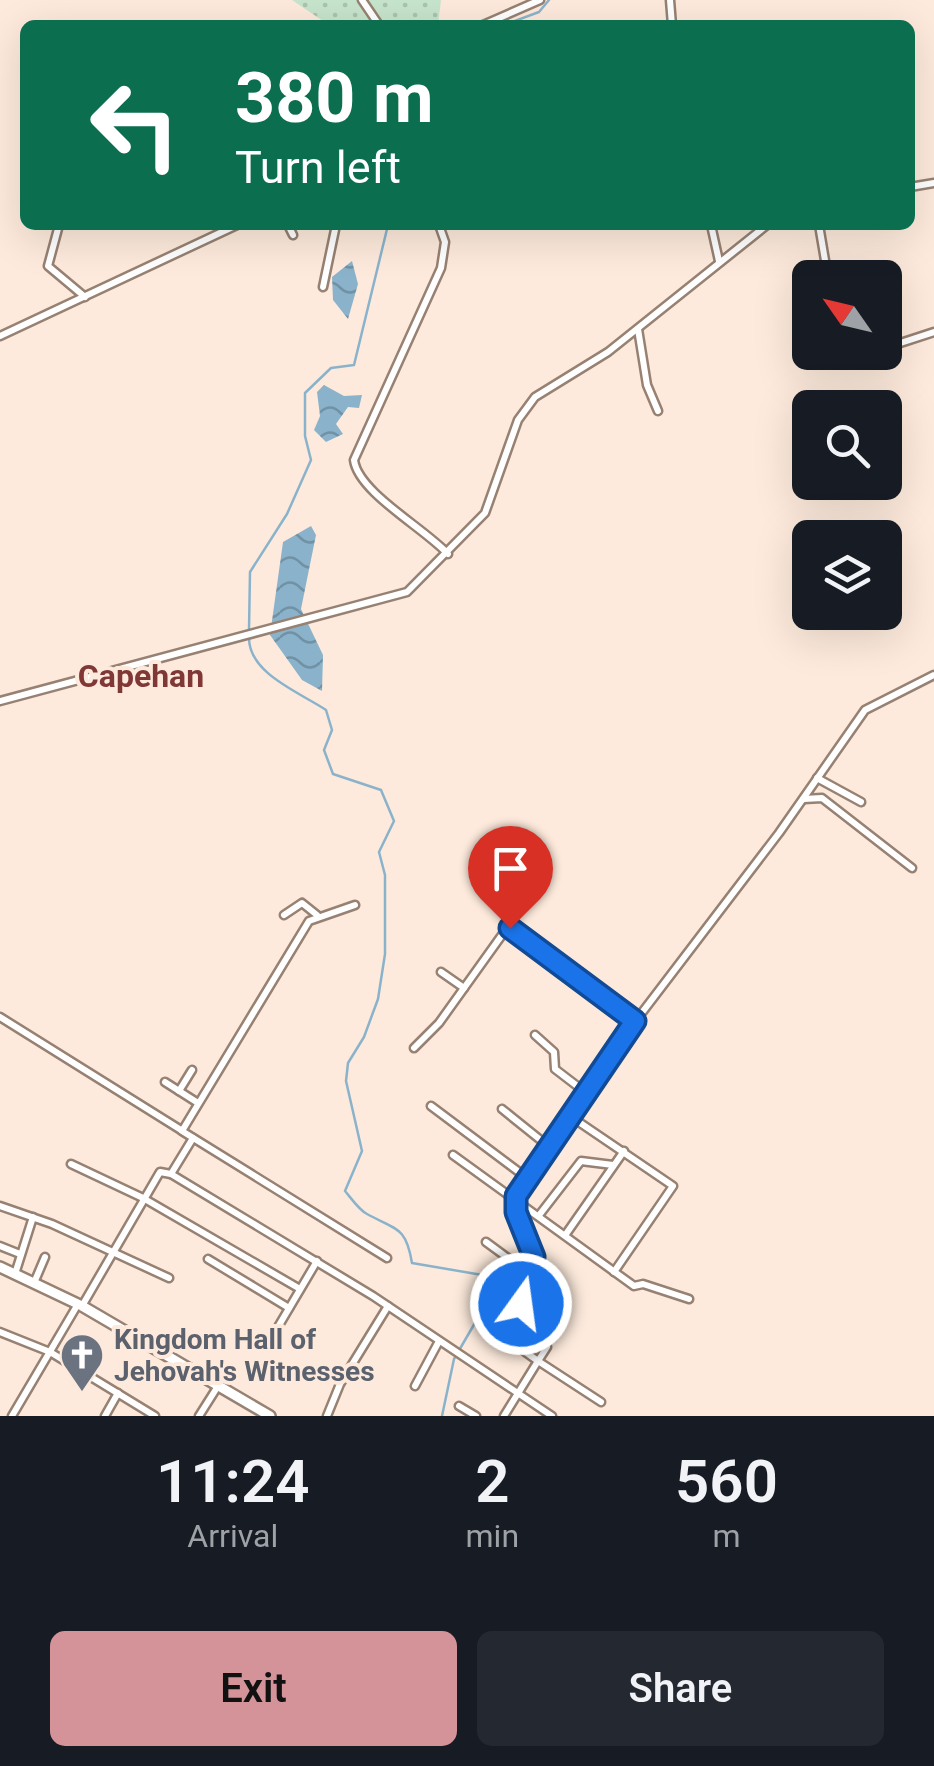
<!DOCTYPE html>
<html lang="en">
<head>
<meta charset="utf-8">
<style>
  :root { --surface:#171b24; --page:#242831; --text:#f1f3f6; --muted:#9ea1a6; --accent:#d49399 }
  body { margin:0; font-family:Roboto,sans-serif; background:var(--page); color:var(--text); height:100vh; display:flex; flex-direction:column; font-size:38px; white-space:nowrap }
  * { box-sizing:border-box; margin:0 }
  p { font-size:32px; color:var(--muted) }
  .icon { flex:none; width:55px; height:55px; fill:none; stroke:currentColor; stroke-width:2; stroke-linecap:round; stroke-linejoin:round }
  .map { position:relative; height:1416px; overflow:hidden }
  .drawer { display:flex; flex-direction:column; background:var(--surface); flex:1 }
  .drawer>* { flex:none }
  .banner { position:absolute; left:20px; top:20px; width:895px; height:210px; border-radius:15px; box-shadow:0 10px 40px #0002; background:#0b6e4f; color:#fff; overflow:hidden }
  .needle { width:65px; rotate:304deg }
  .controls { position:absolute; left:792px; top:260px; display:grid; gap:20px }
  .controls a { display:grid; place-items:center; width:110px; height:110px; border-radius:15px; background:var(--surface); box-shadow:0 10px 40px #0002; font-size:50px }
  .pin { position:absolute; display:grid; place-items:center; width:85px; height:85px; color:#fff; margin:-102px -42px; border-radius:50% 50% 50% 0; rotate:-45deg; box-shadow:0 0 10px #0007 }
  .pin .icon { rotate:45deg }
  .me { position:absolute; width:110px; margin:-55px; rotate:14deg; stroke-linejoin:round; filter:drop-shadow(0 0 8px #0008) }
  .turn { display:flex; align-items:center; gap:35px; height:210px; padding:0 50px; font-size:45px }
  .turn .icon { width:130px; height:130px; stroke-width:2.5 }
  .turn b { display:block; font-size:70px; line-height:85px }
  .eta { display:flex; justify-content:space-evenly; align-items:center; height:170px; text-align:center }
  .eta b { font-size:60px; font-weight:600; line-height:70px }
  .action { display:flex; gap:20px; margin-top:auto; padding:20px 50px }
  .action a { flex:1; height:115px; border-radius:15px; background:var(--accent); color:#111; font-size:40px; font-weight:600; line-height:115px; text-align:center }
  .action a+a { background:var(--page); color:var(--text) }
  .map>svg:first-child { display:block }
</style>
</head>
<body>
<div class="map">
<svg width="934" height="1416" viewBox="0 0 934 1416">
  <defs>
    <pattern id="grass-dots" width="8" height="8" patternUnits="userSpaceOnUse" patternTransform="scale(2.5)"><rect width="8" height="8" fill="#c7e4cc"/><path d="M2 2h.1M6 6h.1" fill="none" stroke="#abc3af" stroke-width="1.8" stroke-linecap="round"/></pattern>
    <pattern id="water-waves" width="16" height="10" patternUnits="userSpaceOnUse" patternTransform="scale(2.5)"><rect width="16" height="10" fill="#8ab3cb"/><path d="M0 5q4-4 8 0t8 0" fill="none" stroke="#7191a4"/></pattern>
  </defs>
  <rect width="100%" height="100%" fill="#fdeadc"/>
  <path fill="url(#grass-dots)" d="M292,0H441L438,25H329Z"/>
  <g fill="url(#water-waves)">
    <path d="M352,261L358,284L348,319L333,300L332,277Z"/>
    <path d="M324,385L344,396L362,395L359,408L348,407L336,424L343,434L326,442L314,430L320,416L317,392Z"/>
    <path d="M311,526L316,535L301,609L323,655L322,691L302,680L270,635L283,542Z"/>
  </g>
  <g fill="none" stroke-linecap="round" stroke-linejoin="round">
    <g stroke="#8ab3cb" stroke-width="2.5">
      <path d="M504,25L539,12L549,0"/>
      <path d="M249,630L250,572L287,514L311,460L305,436V393L331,368L354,365L388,225"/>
      <path d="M249,638C249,674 301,693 326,710L332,730L324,750L333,774L381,790L394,821L379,852L385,875V954L378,999L364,1037L348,1063L346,1081L362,1151L345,1191C351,1198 359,1210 367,1214C396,1230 406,1226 412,1263L494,1277L497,1285L454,1359L442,1416"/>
    </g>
    <g stroke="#978172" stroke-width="11">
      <g id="minor">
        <path d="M362,0L379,25"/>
        <path d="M670,0L672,25"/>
        <path d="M483,25L540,0"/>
        <path d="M910,187L934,183"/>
        <path d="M59,225L48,266L85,297"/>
        <path d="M288,225L293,235"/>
        <path d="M439,225L445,242L441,268L354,460C358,492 424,528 448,554"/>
        <path d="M711,225L719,261"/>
        <path d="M819,225L828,278"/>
        <path d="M323,287L336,225"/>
        <path d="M638,329L647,385L658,411"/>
        <path d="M0,336L237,225"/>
        <path d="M885,348L934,332"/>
        <path d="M855,352L866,362L880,352"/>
        <path d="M0,701L407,592L485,513L518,420L535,397L608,352L767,225"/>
        <path d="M817,778L861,802"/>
        <path d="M804,799L822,798L912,868"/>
        <path d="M355,905L309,921L182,1131L387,1258"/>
        <path d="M284,915L302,903L317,915"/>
        <path d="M441,972L464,988"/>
        <path d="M0,1017L181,1130"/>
        <path d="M535,1035L554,1052L555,1069L585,1092"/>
        <path d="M414,1048L439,1023L507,928L635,1021"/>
        <path d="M165,1082L198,1103"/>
        <path d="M179,1091L192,1070"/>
        <path d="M431,1106L527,1178"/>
        <path d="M502,1109L548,1146"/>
        <path d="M570,1116L673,1186L614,1272"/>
        <path d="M453,1155L634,1286L643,1284L689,1299"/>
        <path d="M71,1164L143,1198L300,1289"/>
        <path d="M171,1174L373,1296L552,1416"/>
        <path d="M0,1206L52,1224L169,1278"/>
        <path d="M540,1214L581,1161L613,1165"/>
        <path d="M566,1234L624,1151"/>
        <path d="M486,1242L531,1275"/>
        <path d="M0,1246L20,1254"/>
        <path d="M208,1259L289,1308"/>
        <path d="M15,1274L33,1217"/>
        <path d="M34,1283L45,1257"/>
        <path d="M82,1306L160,1172L171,1174L193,1138"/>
        <path d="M278,1327L317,1261"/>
        <path d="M0,1332L50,1352L155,1416"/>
        <path d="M547,1347L538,1361L601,1402"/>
        <path d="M415,1386L438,1343"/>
        <path d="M459,1406L476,1416"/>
        <path d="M12,1416L78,1304"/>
        <path d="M105,1416L118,1393"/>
        <path d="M199,1416L218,1386"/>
        <path d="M327,1416L340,1384L388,1306"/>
        <path d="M504,1416L538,1361L510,1341C516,1315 537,1281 533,1254C530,1233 509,1215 517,1193L615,1048L779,833L865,710L934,675"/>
      </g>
    </g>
    <g stroke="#978172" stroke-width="14">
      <path id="highway" d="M0,1267L82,1306L270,1416"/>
    </g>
    <use href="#minor" stroke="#fff" stroke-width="6"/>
    <use href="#highway" stroke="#fff" stroke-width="9"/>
  </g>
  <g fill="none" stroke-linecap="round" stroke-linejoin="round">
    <g stroke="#114b97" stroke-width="25">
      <path id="route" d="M510,928L635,1021L516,1196V1212L534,1257L521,1304"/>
    </g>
    <use href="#route" stroke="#1a73e8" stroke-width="18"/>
  </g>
  <defs>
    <g id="church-pin" transform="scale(2.25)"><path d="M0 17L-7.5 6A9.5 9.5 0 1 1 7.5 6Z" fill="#6b7280" stroke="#fdeadc"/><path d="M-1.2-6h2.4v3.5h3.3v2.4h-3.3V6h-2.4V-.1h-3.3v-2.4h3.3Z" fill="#fff"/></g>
  </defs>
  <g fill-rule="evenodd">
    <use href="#church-pin" x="82" y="1355"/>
  </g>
  <g text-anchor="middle" stroke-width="8" stroke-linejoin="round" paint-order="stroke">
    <g font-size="28" font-weight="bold" fill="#5b616d" stroke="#fdeadc" text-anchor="start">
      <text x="114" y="1349">Kingdom Hall of<tspan x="114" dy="32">Jehovah's Witnesses</tspan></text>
    </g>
    <g font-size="32" font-weight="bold" fill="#7f3835" stroke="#fdeadc">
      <text x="141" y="687">Capehan</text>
    </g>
  </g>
</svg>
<div class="controls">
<a><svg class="needle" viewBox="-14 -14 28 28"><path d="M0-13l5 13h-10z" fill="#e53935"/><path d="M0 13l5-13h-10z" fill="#9ea1a6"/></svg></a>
<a><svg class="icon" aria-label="search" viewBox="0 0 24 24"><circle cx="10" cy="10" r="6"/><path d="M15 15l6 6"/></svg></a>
<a><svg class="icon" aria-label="layers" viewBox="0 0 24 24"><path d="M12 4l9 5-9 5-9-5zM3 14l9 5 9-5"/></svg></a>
</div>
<div class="pin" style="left:510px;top:928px;background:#d93025"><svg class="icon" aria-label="arrive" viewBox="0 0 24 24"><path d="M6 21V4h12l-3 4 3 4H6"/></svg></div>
<svg class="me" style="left:521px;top:1304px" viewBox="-20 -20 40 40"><circle r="17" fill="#1a73e8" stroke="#fff" stroke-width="3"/><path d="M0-11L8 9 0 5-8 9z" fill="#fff"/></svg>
<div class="banner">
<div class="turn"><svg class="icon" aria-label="left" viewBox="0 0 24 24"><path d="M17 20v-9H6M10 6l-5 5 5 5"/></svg><div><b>380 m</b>Turn left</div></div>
</div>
</div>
<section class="drawer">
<div class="eta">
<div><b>11:24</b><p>Arrival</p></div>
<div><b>2</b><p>min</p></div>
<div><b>560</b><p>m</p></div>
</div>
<div class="action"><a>Exit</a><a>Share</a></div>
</section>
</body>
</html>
